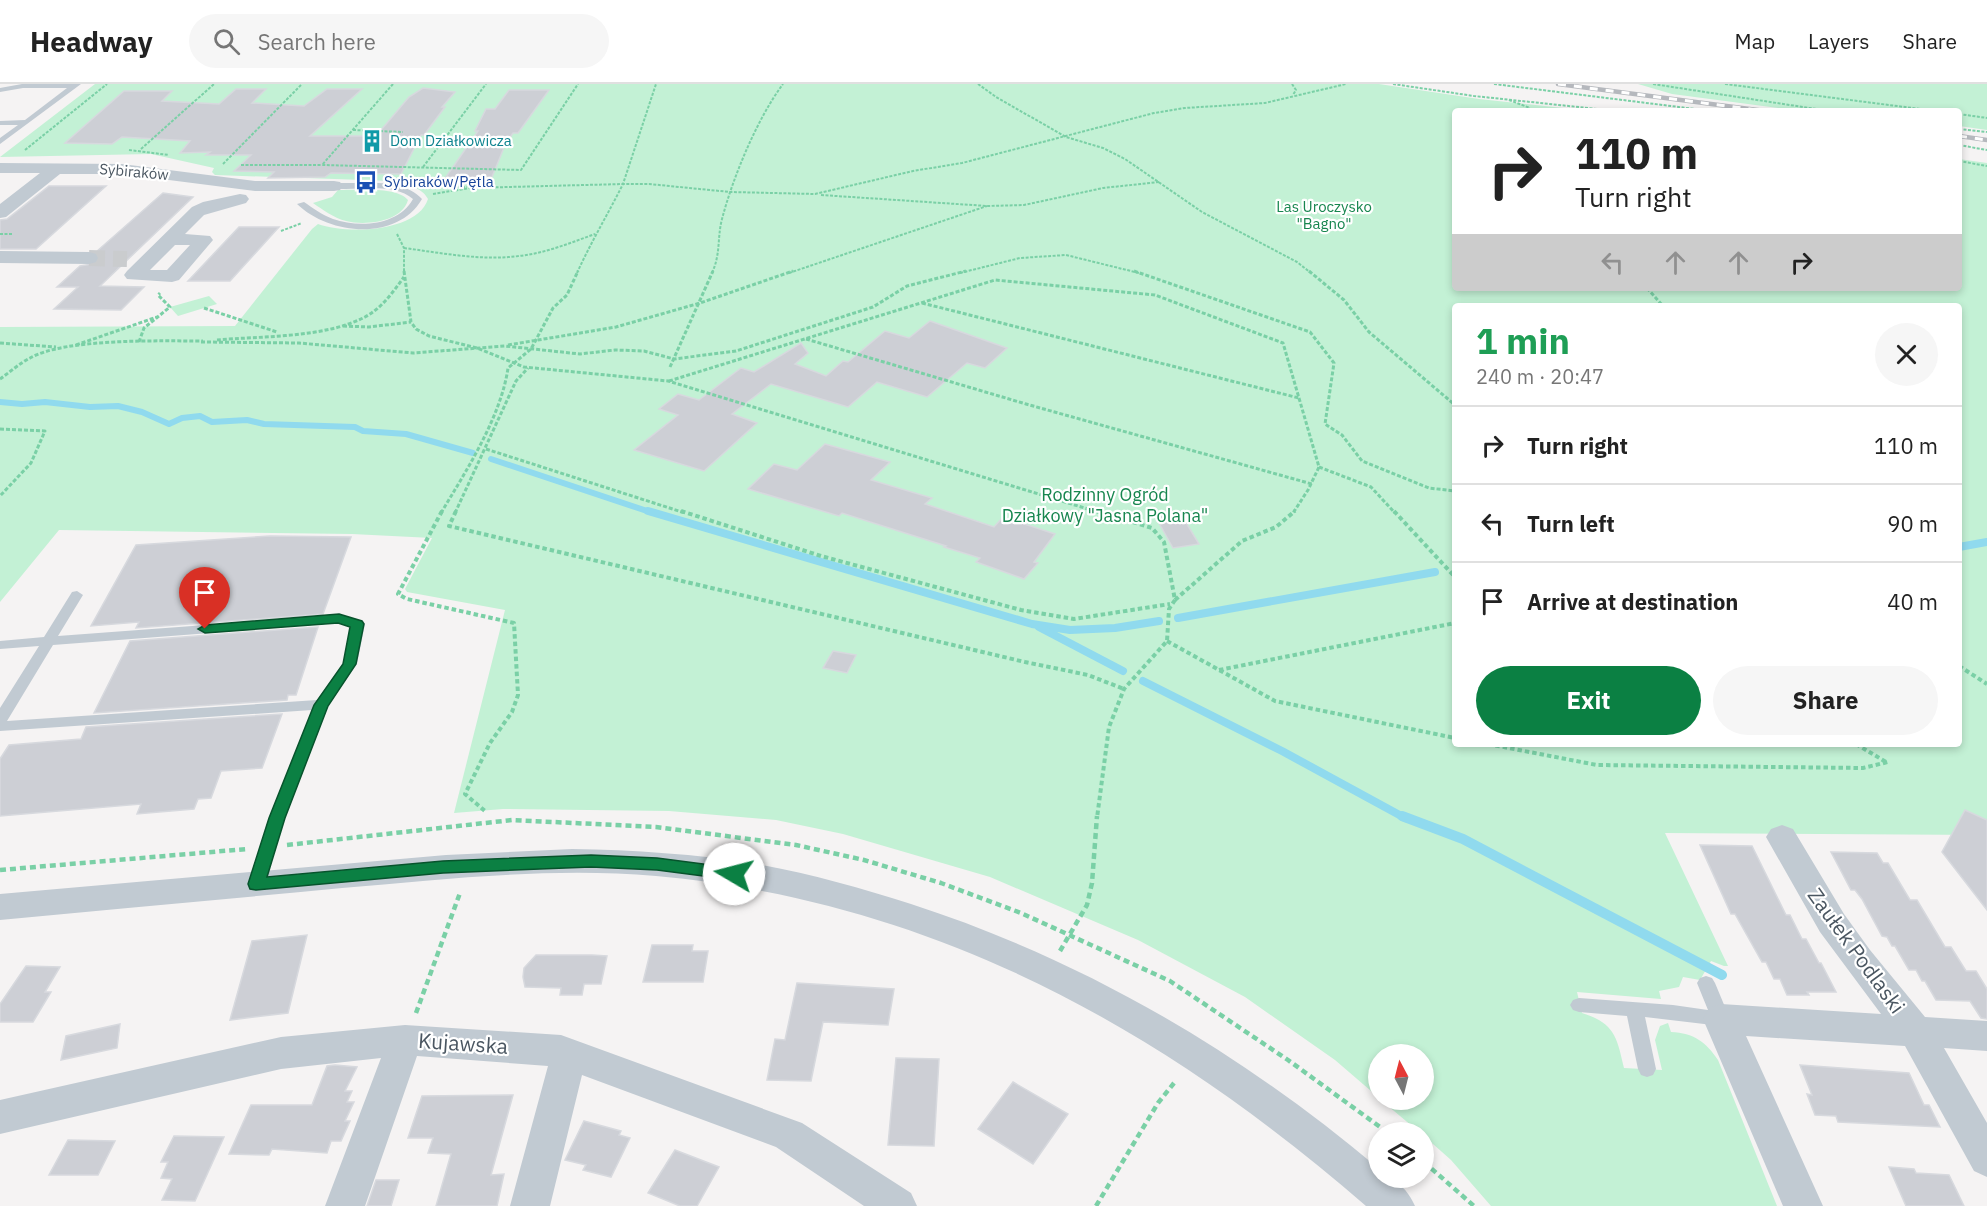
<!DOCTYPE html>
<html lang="en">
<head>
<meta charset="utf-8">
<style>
  :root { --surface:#fff; --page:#f6f6f6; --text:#222; --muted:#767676; --line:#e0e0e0; --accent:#0b8043 }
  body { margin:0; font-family:"IBM Plex Sans",sans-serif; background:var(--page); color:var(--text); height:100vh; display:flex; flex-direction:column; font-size:22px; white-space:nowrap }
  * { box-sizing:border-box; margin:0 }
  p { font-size:20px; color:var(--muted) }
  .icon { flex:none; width:33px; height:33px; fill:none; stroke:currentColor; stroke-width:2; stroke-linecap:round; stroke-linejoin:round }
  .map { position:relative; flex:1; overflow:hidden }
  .drawer { position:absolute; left:1452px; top:219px; width:510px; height:444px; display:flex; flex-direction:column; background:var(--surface); border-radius:6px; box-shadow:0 3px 9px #0003 }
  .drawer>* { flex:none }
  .guide { position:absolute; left:1452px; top:24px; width:510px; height:183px; border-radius:6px; box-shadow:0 3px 9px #0003; background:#fff; color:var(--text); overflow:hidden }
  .needle { width:39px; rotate:353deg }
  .fabs { position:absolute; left:1368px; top:960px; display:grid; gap:12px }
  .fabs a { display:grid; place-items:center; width:66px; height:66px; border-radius:50%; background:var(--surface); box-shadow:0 3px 9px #0003; font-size:30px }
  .pin { position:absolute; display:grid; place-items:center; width:51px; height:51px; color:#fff; margin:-62px -26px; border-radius:50% 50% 50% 0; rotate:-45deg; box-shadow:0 0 6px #0007 }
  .pin .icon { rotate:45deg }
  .me { position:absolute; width:66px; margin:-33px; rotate:278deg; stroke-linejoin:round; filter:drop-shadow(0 0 4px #0008) }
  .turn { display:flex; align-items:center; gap:21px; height:126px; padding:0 24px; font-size:27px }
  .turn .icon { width:78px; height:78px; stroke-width:2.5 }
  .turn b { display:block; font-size:42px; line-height:51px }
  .lanes { display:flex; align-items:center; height:57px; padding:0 24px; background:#0003; justify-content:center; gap:30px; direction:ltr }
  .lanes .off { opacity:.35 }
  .round { display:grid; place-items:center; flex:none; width:63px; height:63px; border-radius:32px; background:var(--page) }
  .headline { display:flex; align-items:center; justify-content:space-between; height:102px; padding:0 24px }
  h1 { font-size:36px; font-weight:700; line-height:45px; color:#1e9e55 }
  .action { display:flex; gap:12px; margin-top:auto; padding:12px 24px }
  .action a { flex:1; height:69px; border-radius:36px; background:var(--accent); color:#fff; font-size:24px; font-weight:700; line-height:69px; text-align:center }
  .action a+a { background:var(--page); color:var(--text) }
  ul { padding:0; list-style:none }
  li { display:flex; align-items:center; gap:18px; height:78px; padding:0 24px; border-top:2px solid var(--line) }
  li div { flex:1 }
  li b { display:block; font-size:22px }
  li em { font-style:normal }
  header { display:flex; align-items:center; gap:36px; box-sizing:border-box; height:84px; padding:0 30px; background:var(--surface); border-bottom:2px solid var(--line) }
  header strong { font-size:28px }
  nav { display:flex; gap:33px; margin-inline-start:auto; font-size:21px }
  .search { width:420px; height:54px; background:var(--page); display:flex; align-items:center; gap:15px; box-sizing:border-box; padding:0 21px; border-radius:33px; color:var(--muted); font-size:22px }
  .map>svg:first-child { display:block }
</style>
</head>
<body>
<header>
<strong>Headway</strong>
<div class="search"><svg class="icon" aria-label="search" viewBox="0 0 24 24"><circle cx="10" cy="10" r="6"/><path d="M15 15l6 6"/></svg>Search here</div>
<nav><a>Map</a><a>Layers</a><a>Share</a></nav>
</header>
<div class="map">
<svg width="1987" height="1122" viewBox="0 0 1987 1122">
  <rect width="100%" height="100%" fill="#f5f3f3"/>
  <g fill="#c3f1d5" fill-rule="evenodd">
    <path d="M95,0H1379L1479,15L1591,27H1455V204H1959V75L1987,79V751L1665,749L1728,882H1724L1711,877L1700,896L1683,893L1679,903L1659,907L1661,915L1577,908L1582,929C1615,939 1617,954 1624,984L1662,986L1655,956L1660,942L1668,939L1671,948C1694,949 1706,958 1718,976L1777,1122H1491L1451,1076L1424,1052V1048H1419L1381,1016H1424V970H1378V1013L1335,976L1245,913L1138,856L990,793L843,750L776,736L669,727L503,725L454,729L505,526L407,508L405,505L432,454L352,450L59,446L0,518V243L235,242L312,145L318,140C345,150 417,149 428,115C421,102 405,100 391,100L393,97L215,91L212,88L214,84L151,70L0,73ZM1455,222H1959V660H1455Z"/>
    <path d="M1638,0H1987V46L1959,42V27H1800L1672,10Z"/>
    <path d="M338,106C356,106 397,102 408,116C402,138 365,142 346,137C334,134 323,126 313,119L332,113Z"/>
    <path d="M209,212L217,220L178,232L170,223Z"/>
  </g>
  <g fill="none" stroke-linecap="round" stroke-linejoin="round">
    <g stroke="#90daee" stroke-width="6">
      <path d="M0,318L22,320L45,318L90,323L118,322L142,328L169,340L182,334L200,332L212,338L247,336L264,340L355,343L363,347L406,350L473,369"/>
      <path d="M491,375L653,429"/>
    </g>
    <g stroke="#90daee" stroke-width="8">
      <path d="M648,427L1032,540L1070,546L1115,544L1159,537"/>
      <path d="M1959,463L1987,458"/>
      <path d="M1178,534L1435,488"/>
      <path d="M1039,543L1123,587"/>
      <path d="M1143,597L1282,667L1405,734"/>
    </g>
    <path stroke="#90daee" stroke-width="10" d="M1402,732L1463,755L1722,891"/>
  </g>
  <g fill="#cdcfd5" stroke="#d7d9de" stroke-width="1.5">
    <path d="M423,4L455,8L442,23H445L424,51H421L401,90L331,89L325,93L268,94L274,88L234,87L251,71H206L210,68L180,69L190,57L122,53L112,60L65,59L124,7H172L162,17L219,20L236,5H266L252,19L304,22L327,5H362L310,52H376L409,13Z"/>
    <path d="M509,6H549L518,49H513L505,61L492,93H446L478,47H475L486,25H495Z"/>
    <path d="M49,102H106L36,165H0V136L7,135Z"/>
    <path d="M163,109L193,113L100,202L144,203L121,226L54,225L78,203H57L80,182L98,179L100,173L96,168Z"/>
    <path d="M239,143H279L230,197H188Z"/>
    <path d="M930,237L1007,264L985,284L967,279L927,313L877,298L848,323L771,300L732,330L757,339L704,387L634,366L678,331L659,325L678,310L699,316L741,284L754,288L801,259L808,269L795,280L826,292L843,277L848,278L885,247L909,254Z"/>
    <path d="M825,360L890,378L871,396L932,414L925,420L994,443L1003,433L1055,450L1034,478L1038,479L1024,495L976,478L980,474L944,463L946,462L842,429L839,432L748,405L774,380L797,386Z"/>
    <path d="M1179,427L1199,460L1173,464L1154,430Z"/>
    <path d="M270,452L351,453L323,530L136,544L139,538L91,542L136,461Z"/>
    <path d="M318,543L296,611H288L287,616L94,629L130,557Z"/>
    <path d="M833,567L856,571L847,589L823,584Z"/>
    <path d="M282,630L262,684L221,687L211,714L198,715L194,725L137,730L141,720L0,732V675L9,661L81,655L86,643Z"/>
    <path d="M1965,726L1987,736V826L1942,768Z"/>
    <path d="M1700,761L1752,762L1786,831H1790L1802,855H1806L1819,879H1821L1836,908H1807L1809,911H1787L1780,895H1774L1766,878H1762L1735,830H1731Z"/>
    <path d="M1831,768L1877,769L1883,779H1888L1910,816H1917L1945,863H1951L1966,887H1976L1987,905V935L1981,934L1970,917L1936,916L1925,897H1922L1916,886H1909L1895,862H1892L1887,853L1882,852L1862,815L1855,806H1851Z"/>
    <path d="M307,851L288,929L230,936L252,857Z"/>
    <path d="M652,861H693L692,867H708L703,898H643Z"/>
    <path d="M536,871H592L607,872L601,900H584L582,911H560L561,904L525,903L523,893L524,884Z"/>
    <path d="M26,882L60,883L45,908H51L33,938H0V920Z"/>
    <path d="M797,899L894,905L888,941L823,938L811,997L767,996L775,955L785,956Z"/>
    <path d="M120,940L117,964L61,976L66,952Z"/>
    <path d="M896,974L939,975L934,1062L888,1061Z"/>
    <path d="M335,981L357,983L345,1007H352L347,1018H354L345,1037H350L341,1057H331L327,1069L272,1065L269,1071L229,1070L251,1021H312L327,982Z"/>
    <path d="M1800,981L1909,989L1924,1021H1929L1940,1043L1838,1038L1836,1032L1815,1031L1807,1010L1812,1011Z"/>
    <path d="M1013,998L1068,1030L1033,1080L978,1045Z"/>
    <path d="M513,1011L491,1091L504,1090L497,1122H436L451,1070L428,1069L433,1054H408L422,1012Z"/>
    <path d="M584,1037L621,1047L619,1051L630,1054L611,1093L583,1086L586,1081L565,1076Z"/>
    <path d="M174,1052L224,1053L195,1117L162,1116L172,1095L161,1094L168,1078H161Z"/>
    <path d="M68,1056L115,1057L98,1091H49Z"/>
    <path d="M675,1066L719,1083L697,1122H680L648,1109Z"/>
    <path d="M1889,1083L1914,1085L1916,1089L1949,1091L1964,1122H1906Z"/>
    <path d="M376,1096H399L391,1122H367Z"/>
  </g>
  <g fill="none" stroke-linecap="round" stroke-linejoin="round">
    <path stroke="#caccce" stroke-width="16" stroke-dasharray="16 8" stroke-linecap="butt" d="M89,174L127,175"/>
    <g stroke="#7ad0a6" stroke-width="2" stroke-dasharray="3 1.5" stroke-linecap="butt">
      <path d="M393,0L322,81L521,86L578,0"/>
      <path d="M978,0L996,13L1066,53L1103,64L1125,75L1202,128L1297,178L1311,189"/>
      <path d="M1292,0L1296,6L1293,11"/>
      <path d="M1393,0L1474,12L1616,27"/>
      <path d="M1494,0L1711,27"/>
      <path d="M1653,0L1829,27"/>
      <path d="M1725,0L1936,27"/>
      <path d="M1509,16L1530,24L1528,27"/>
      <path d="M1959,30L1987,34"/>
      <path d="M1959,45L1987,48"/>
      <path d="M353,46L403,48"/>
      <path d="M1959,61L1987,66"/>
      <path d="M141,65L214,0"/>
      <path d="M25,66L107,0"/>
      <path d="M129,66L169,71"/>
      <path d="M1959,77L1987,82"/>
      <path d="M223,80L302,0"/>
      <path d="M241,81H322"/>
      <path d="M423,83L486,0"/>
      <path d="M426,102L467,103"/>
      <path d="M433,110L470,104L623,100L656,0"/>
      <path d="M821,111L987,122L1024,121L1103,104L1159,98"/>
      <path d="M281,147L302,139"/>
      <path d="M0,150H13"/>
      <path d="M397,150L404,164V189"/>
      <path d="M404,164C442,169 481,177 519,172C546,169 570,159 595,150"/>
      <path d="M577,189C591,158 608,130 623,100H649L730,108L815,110L913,87L962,79L1154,29L1185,24L1265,19L1346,0"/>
      <path d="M712,189C721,169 717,154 722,135C733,93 757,35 783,0"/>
      <path d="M789,189L987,122"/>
      <path d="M960,189L1020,174L1066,171L1139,189"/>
    </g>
    <g stroke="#7ad0a6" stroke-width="3" stroke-dasharray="4 2" stroke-linecap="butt">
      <path d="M404,187L411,238L416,245L429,252L477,264L524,283L668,297L1101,429"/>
      <path d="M1134,187L1310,248L1334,279L1325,340L1342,351L1362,377L1429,404L1455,407"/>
      <path d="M1309,187L1344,216L1369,248L1455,321"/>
      <path d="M1647,204L1663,222"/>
      <path d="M922,219L1299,314"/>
      <path d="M204,224L277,248"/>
      <path d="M343,242L369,243L411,238"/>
      <path d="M806,255L1026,320L1312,400"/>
      <path d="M217,256C262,252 325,254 365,233C382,224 393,208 404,193"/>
      <path d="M139,258L144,244L170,223L158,211L160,209"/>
      <path d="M201,258L299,259L413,269L505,262L580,270L615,266L644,267L674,275L736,267L873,223L907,202L966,187"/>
      <path d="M0,259L56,263"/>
      <path d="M76,261L157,233"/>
      <path d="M508,261L616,243L700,219L793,187"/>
      <path d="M670,283L713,187"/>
      <path d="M0,295C10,288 20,279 30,274C65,254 161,257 203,257"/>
      <path d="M669,297L995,196L1155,211L1283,259L1319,383L1308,406L1293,429"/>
      <path d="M0,345L45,347L31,379L0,412"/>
      <path d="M486,365L685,429"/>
      <path d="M1319,383L1371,403L1395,429"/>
      <path d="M441,429C466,387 501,333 508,284L531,265L553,224L567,211L578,187"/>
      <path d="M455,429L516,297L528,284"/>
    </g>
    <g stroke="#7ad0a6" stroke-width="4" stroke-dasharray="4.5 3" stroke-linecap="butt">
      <path d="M442,427L398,510L407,515L514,539L518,611L512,628L490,659L465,710L485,727"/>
      <path d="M456,427L449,442L1025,578L1088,591L1124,605"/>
      <path d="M681,427L821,472L1021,526L1074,535L1170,520"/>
      <path d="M1097,427L1152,444L1164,458L1175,516L1169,525L1167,557L1124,605L1109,643L1097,734"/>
      <path d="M1394,427L1455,493"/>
      <path d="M1175,516L1242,457L1276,443L1295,427"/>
      <path d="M1167,557L1275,617L1455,654"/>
      <path d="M1959,582L1987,600"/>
      <path d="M1219,586L1455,539"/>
      <path d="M1488,660L1597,681L1863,684L1888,678"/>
      <path d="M1856,660L1886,678"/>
    </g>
    <g stroke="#7ad0a6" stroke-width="4.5" stroke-dasharray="6 4" stroke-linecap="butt">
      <path d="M287,761L512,736L656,743L796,761L864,776L941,799L1021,829L1170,897L1288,976L1387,1048"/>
      <path d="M0,786L247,765"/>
      <path d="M1060,867L1087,821L1092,799L1097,732"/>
      <path d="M416,929L460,809"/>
      <path d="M1424,1078L1474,1122"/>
      <path d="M1096,1122L1158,1019L1174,999"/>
    </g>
    <g fill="#c1cad2" fill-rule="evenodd">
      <path d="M22,0H81L0,60V54L18,41H0V37L25,36L67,4H23L0,8V4Z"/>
      <path d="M334,99C361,100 402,93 422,115C397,158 329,151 297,120L304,118C313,124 322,131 333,135C359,144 398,142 413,115C392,97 357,108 331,104V100Z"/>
      <path d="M77,507L83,511L58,552L339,531L363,537L365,540L357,580L328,622L285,734L262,804L256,806L250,804L248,800L269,734L312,626L0,647V624L39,562L0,565V557L44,553L72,508ZM339,539L351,542L343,579L317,616L7,637L53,561Z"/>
      <path d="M1706,892L1712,894L1715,899L1730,935L1727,940L1721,942L1645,933L1656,985L1653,991L1647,993L1641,991L1638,985L1627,932L1579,928L1573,926L1570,921L1573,916L1579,914L1673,921L1708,926L1697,899L1700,894Z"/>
    </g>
    <g fill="#c1cad2" fill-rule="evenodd">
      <path d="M0,79L122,80L255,97H334L340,98L343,102L340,106L334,107H255L122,90H60L6,133L0,134V120L40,89H0Z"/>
      <path d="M240,110L246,111L249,115L246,119L204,131L185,150L210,152L213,156L179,196L172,198L127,195L124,191L127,187L192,123L203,118ZM175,161H190L167,186H150Z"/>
      <path d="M0,167L89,168L96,170L98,174L96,178L89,180L0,179Z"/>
      <path d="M1782,741L1793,745L1844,830L1870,866L1925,933L1987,937V967L1944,964L1987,1039V1093L1974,1087L1905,962L1746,952L1823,1122H1783L1703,935L1709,924L1721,920L1881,930L1820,848L1766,753L1771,745Z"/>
      <path d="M572,765C634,766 696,770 757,780C809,789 861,804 911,820C1084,876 1239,967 1378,1084V1094C1397,1094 1408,1106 1415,1122H1366C1160,943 932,817 656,792C552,783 446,795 342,804C228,815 114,825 0,836V810L446,771Z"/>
      <path d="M405,941L561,951L802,1039L911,1109L917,1122H864L776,1063L582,991L550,1122H510L548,982L417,972L365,1122H325L381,974L281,985L0,1050V1016L281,953Z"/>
    </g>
    <g stroke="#b5b8bd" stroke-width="4.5">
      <g id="rail">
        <path d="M1558,0L1765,27"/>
        <path d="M1959,52L1987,56"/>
      </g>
    </g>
    <use href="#rail" stroke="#fff" stroke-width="3" stroke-dasharray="8" stroke-linecap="butt"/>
  </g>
  <path fill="#0b8043" stroke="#07532c" stroke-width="1.5" d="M339,530L362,537L364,540L356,580L328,622L285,734L267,793L443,777L591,771L657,774L734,784L740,785L742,790L740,794L734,796L657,786L591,783L443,789L256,806L250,805L248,800L269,734L314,621L343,580L350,543L338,539L205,549L198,545L205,541Z"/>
  <defs>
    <g id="building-bare" transform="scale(1.8)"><path d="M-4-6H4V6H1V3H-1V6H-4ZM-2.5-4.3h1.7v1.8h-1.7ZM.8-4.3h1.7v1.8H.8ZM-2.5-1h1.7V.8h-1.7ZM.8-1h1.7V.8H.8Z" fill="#0f9aa8" stroke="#fff" stroke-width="2.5" paint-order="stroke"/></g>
    <g id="bus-bare" transform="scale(1.8)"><path d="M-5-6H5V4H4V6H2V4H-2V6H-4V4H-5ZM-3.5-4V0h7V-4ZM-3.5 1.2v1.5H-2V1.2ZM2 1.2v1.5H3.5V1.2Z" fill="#1a4fb4" stroke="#fff" stroke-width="2.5" paint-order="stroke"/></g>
  </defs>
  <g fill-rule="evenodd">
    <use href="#building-bare" x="372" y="57"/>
    <use href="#bus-bare" x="366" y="98"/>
  </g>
  <g text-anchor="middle" stroke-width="4.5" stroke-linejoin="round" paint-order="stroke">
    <g font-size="15" fill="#0d838f" stroke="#fff" text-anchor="start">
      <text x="390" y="62">Dom Działkowicza</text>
    </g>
    <g font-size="15" fill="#4a5661" stroke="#fff">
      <text transform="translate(134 88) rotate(5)" y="5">Sybiraków</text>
    </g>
    <g font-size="15" fill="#164399" stroke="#fff" text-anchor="start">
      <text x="384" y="103">Sybiraków/Pętla</text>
    </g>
    <g font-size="15" fill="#17864f" stroke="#fff">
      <text x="1324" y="128">Las Uroczysko<tspan x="1324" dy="17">"Bagno"</tspan></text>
    </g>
    <g font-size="18" fill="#17864f" stroke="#fff">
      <text x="1105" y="417">Rodzinny Ogród<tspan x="1105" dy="21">Działkowy "Jasna Polana"</tspan></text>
    </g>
    <g font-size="21" fill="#4a5661" stroke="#fff">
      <text transform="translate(1856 867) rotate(54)" y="7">Zaułek Podlaski</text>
      <text transform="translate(463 960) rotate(4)" y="7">Kujawska</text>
    </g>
  </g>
</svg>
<div class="fabs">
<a><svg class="needle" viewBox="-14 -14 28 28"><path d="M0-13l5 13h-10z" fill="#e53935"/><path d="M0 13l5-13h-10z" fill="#767676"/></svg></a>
<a><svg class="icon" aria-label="layers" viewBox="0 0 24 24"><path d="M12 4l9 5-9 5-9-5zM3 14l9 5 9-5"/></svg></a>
</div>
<div class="pin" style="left:205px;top:545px;background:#d93025"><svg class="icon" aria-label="arrive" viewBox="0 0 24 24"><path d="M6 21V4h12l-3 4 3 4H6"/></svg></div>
<svg class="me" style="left:734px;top:790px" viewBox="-20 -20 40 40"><circle r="19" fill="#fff"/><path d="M0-13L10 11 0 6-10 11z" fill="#0b8043"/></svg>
<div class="guide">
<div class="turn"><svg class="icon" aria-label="right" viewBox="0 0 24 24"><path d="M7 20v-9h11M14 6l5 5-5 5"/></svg><div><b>110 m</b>Turn right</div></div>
<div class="lanes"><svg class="icon off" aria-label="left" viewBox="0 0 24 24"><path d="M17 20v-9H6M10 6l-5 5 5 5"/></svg><svg class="icon off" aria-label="ahead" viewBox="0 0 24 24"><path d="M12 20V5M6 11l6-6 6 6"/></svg><svg class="icon off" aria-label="ahead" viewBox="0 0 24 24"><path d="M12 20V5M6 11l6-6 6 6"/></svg><svg class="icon" aria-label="right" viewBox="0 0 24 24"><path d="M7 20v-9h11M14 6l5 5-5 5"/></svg></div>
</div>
<section class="drawer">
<div class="headline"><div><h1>1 min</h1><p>240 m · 20:47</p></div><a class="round"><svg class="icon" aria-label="close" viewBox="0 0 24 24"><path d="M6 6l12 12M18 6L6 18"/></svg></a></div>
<ul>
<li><svg class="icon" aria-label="right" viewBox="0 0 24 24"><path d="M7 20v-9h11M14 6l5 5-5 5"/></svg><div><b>Turn right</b></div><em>110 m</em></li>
<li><svg class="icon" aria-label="left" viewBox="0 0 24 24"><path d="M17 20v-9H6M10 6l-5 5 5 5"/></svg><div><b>Turn left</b></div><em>90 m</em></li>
<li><svg class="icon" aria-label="arrive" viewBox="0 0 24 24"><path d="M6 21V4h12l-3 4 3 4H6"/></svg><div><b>Arrive at destination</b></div><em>40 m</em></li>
</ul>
<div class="action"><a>Exit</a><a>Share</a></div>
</section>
</div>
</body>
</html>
